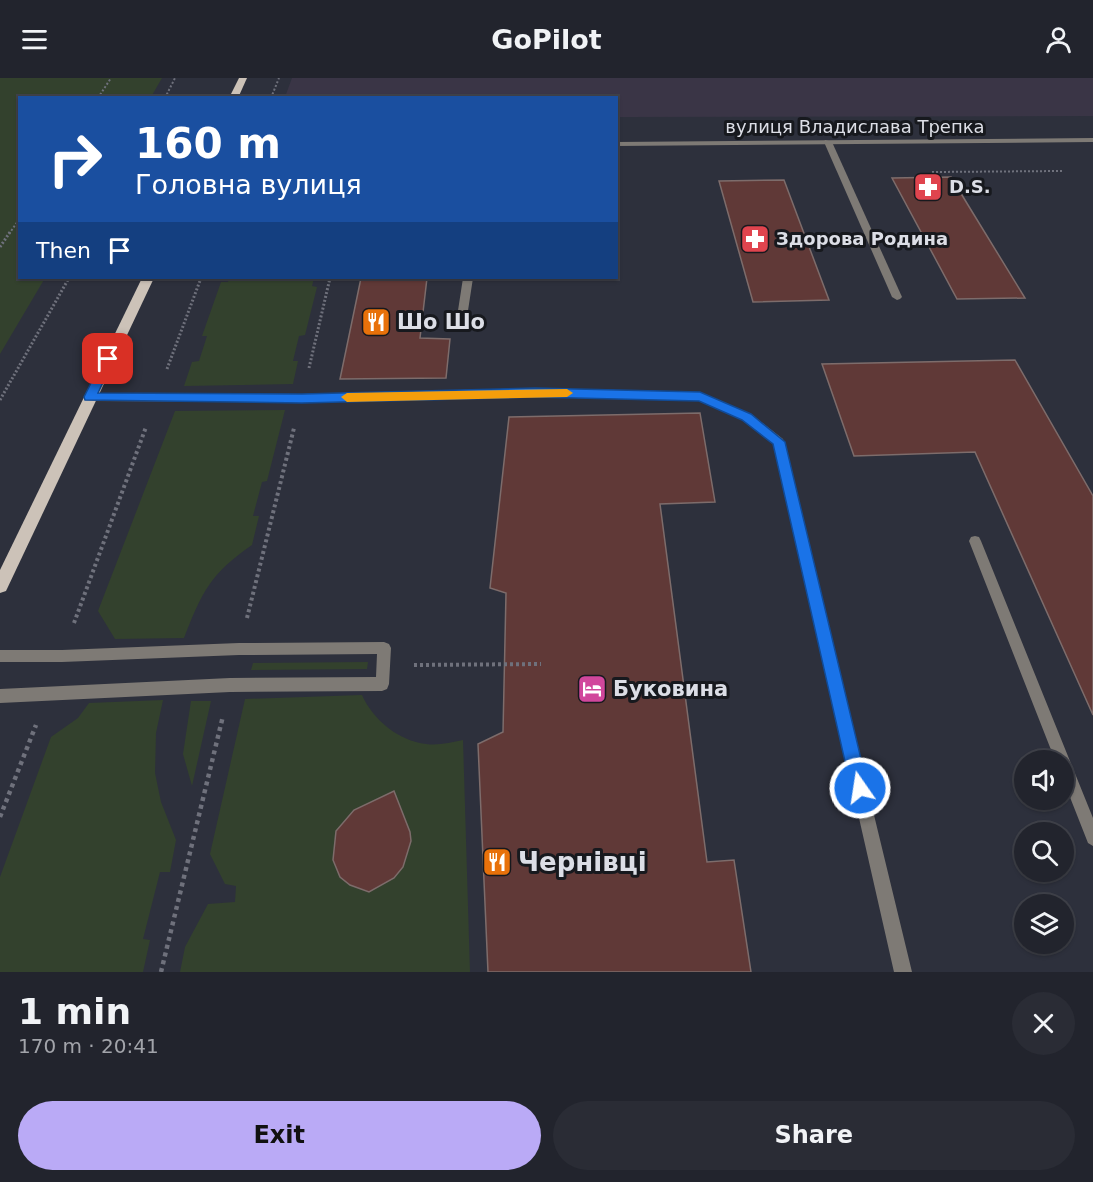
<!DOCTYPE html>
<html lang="en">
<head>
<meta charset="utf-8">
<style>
  :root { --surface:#22242d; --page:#2a2c35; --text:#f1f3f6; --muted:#a2a4aa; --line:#3f4149; --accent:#baaaf6 }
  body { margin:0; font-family:"DejaVu Sans",sans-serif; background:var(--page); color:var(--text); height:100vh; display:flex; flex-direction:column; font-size:22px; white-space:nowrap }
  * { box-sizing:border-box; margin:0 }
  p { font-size:20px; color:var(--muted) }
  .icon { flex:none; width:33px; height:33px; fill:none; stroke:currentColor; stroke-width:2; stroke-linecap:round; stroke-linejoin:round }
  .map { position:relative; height:894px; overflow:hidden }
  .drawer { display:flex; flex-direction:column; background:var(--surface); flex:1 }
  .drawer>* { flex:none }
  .top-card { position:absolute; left:18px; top:18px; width:600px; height:183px; border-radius:0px; box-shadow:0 2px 4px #0004,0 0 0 2px var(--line); background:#1a4fa0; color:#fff; overflow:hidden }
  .fabs { position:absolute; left:1014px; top:672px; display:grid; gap:12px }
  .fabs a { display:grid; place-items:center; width:60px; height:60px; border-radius:50%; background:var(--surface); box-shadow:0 2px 4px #0004,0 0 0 2px var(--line); font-size:30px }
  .pin { position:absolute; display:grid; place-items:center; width:51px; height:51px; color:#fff; margin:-26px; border-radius:12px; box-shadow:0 3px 9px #0006 }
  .me { position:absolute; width:66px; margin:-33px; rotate:347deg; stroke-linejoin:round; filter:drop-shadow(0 0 4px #0008) }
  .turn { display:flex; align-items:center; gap:21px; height:126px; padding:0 18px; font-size:27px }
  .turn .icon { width:78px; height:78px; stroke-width:2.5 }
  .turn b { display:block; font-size:42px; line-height:51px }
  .then { display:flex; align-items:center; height:57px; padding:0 18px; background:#0003; gap:12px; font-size:22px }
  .round { display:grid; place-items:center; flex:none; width:63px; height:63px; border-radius:32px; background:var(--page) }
  .head { display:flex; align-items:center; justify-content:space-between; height:102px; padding:0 18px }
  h1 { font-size:36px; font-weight:600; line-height:45px }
  .action { display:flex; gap:12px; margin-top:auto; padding:12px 18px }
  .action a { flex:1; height:69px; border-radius:36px; background:var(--accent); color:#111; font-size:24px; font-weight:600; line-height:69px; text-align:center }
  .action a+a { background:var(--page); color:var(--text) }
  header { display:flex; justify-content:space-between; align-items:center; height:78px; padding:0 18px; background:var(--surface); font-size:27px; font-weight:600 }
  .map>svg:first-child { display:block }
</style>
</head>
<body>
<header><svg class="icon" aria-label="menu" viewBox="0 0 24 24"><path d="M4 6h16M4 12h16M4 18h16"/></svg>GoPilot<svg class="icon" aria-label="person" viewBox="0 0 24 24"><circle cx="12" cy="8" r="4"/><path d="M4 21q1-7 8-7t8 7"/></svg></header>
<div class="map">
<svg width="1093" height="894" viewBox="0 0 1093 894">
  <rect width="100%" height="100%" fill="#2d303c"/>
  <path fill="#3a3546" d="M292,0H1093V38L617,39L616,20L285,19Z"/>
  <g fill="#33412d">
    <path d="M0,0H162L151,19L20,20V200H45L0,276Z"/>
    <path d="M229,200H314L312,208L317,209L305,257L299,258L293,283H298L293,306L184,308L192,284L199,283L207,258H202L221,204H228Z"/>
    <path d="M285,332L267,403L262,404L253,438H259L252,467C210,496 202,514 184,560L115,561L98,533L175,333Z"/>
    <path d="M368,584L367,591L251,592L253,585Z"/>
    <path d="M362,617C373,642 399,663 426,666C439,668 451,664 463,662L470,894H180L185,869L208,826L235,824L236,808L225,806L210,776L245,621Z"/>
    <path d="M163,622L156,655L155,695L161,724L176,762L170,794H160L143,861L150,862L143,894H0V799L51,659L78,640L89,625Z"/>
    <path d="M191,623H211L192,708L183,676Z"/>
  </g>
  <g fill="#603937" stroke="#7d6c6b" stroke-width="1.5">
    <path d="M951,99L968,127L1025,220L957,221L892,100Z"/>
    <path d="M784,102L829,222L753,224L719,103Z"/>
    <path d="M361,200H427L420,260L450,261L446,300L340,301Z"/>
    <path d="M1015,282L1093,418V637L975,374L854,378L822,286Z"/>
    <path d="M700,335L715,424L660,426L707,784L734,782L751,894H488L478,666L503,654L506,515L490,510L509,339Z"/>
    <path d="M394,713L410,754L411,763L403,789L394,800L369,814L350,807L340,799L333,782L336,753L354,732Z"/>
  </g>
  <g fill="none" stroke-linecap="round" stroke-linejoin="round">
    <g stroke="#6f717c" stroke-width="2" stroke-dasharray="2 2" stroke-linecap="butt">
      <path d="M98,20L111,0"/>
      <path d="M165,20L175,0"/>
      <path d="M271,20L279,0"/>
      <path d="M932,94L1062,93"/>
      <path d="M9,156L20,140"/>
    </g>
    <g stroke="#6f717c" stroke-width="3" stroke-dasharray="2 2" stroke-linecap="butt">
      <path d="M0,169L10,154"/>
      <path d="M309,290L330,200"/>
      <path d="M167,291L201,200"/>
      <path d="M0,322L69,200"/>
    </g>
    <g stroke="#6f717c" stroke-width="4" stroke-dasharray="3 3" stroke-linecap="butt">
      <path d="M247,540L294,350"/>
      <path d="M74,545L146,349"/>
      <path d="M414,587L541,586"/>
    </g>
    <g stroke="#6f717c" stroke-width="4.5" stroke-dasharray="4 4" stroke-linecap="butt">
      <path d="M0,739L36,647"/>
      <path d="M161,894L223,638"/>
    </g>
    <g fill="#7e7a75" fill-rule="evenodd">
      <path d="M825,62L832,64L902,219L900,221L897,222L892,219L824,64Z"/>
      <path d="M463,200H473L467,239L462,242L457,239Z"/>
      <path d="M535,310L700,315L751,336L783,361L912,894H894L774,366L743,342L699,323L535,318L302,324L90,323L85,319L90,315L302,316Z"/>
      <path d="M975,458L979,459L981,463L1093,740V768L1088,765L1064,704V682H1055L969,463L971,459Z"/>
      <path d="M384,564L389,566L391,570L389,606L387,611L382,613L230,614L0,625V611L230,600L376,599L377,576L239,577L62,584H0V572H62L239,565Z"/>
    </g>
    <path fill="#7e7a75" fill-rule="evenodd" d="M1093,60V64L616,68V64Z"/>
    <g fill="#ccc2b8" fill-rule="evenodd">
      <path d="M239,0H247L238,20H229Z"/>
      <path d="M142,200H154L6,513L0,515V492Z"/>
    </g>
  </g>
  <path fill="#1a73e8" stroke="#114b97" stroke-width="1.5" d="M108,277L114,281L98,315L302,316L535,310L700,314L751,336L785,364L868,710L866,716L860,718L854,716L851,710L773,366L742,342L699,323L535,319L302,325L85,322L84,319L103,281Z"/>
  <path fill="#f59e0b" d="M567,311L573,315L567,319L347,324L341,319L347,315Z"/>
  <defs>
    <g id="pharmacy-square" transform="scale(1.5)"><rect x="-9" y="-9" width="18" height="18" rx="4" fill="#e0444e" stroke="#17191e"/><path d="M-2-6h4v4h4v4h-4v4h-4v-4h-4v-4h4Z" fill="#fff"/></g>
    <g id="restaurant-square" transform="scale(1.5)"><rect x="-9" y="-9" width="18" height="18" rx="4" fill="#e8710a" stroke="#17191e"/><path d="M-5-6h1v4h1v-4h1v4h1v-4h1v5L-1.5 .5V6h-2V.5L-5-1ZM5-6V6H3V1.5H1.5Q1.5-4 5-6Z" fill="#fff"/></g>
    <g id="hotel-square" transform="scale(1.5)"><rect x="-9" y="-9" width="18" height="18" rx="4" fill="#d1479c" stroke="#17191e"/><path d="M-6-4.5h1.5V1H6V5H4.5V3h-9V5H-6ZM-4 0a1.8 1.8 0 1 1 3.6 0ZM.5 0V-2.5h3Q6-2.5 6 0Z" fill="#fff"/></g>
  </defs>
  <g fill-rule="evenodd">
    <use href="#pharmacy-square" x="928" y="109"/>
    <use href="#pharmacy-square" x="755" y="161"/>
    <use href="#restaurant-square" x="376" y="244"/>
    <use href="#hotel-square" x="592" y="611"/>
    <use href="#restaurant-square" x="497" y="784"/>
  </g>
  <g text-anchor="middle" stroke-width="6" stroke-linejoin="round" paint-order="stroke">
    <g font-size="18" fill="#dcdee6" stroke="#17191e">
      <text x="855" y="55">вулиця Владислава Трепка</text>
    </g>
    <g font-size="18" font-weight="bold" fill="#dcdee6" stroke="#17191e" text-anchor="start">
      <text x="949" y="115">D.S.</text>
      <text x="776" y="167">Здорова Родина</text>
    </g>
    <g font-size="21" font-weight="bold" fill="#dcdee6" stroke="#17191e" text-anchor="start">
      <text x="397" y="251">Шо Шо</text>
      <text x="613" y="618">Буковина</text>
    </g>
    <g font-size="26" font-weight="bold" fill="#dcdee6" stroke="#17191e" text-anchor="start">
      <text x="518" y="793">Чернівці</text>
    </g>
  </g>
</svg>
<div class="fabs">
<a><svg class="icon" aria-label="sound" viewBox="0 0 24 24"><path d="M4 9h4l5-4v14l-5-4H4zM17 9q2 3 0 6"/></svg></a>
<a><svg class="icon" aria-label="search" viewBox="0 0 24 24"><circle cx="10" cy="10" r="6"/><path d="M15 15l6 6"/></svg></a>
<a><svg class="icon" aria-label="layers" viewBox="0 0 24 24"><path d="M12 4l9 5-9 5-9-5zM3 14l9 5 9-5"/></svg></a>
</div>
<div class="pin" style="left:108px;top:281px;background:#d93025"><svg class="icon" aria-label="arrive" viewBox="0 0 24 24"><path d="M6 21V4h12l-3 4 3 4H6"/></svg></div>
<svg class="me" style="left:860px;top:710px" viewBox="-20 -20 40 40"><circle r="17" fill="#1a73e8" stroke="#fff" stroke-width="3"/><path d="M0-11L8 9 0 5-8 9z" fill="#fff"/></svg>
<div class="top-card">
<div class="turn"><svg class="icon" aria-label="right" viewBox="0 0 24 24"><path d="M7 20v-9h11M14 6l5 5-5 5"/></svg><div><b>160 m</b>Головна вулиця</div></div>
<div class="then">Then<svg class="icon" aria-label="arrive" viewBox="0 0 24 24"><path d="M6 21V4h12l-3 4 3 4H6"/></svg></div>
</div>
</div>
<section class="drawer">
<div class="head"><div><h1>1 min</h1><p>170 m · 20:41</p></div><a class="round"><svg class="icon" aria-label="close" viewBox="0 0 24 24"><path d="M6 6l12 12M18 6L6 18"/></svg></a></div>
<div class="action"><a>Exit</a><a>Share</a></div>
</section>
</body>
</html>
